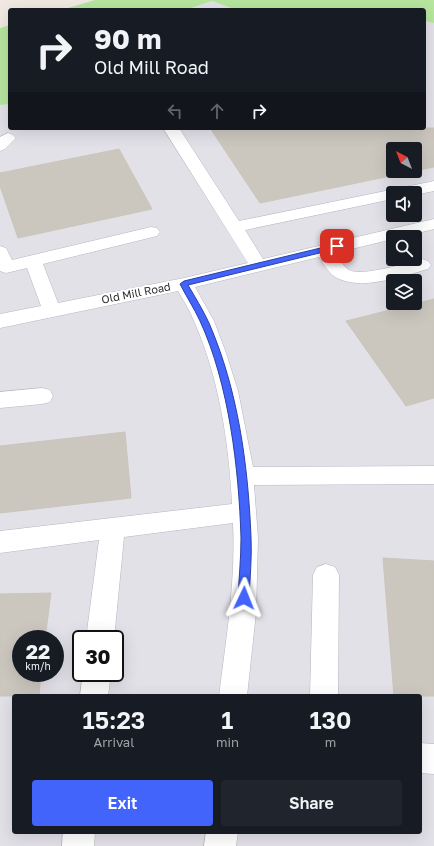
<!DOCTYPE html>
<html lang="en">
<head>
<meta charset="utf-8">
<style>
  :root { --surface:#171b24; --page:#20242c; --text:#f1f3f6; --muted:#9ea1a6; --accent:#4264fb }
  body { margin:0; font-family:"Golos Text",sans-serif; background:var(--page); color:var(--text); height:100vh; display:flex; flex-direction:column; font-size:15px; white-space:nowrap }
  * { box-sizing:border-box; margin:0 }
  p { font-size:13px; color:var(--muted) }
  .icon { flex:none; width:22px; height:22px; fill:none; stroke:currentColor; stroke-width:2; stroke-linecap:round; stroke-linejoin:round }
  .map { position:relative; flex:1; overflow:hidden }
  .details { position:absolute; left:12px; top:694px; width:410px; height:140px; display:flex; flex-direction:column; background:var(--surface); border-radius:4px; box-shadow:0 4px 16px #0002 }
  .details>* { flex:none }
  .guide { position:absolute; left:8px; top:8px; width:418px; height:122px; border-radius:4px; box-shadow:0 4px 16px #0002; background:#171b24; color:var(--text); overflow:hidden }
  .needle { width:26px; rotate:318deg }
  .fabs { position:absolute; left:386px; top:142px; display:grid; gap:8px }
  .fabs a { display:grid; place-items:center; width:36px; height:36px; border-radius:4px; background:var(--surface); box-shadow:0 4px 16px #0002; font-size:20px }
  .speed { position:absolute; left:12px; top:630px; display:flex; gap:8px; font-size:20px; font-weight:700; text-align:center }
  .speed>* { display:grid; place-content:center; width:52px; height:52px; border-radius:50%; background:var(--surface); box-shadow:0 4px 16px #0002; line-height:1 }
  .speed small { font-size:10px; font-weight:400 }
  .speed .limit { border:2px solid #111; border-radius:6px; background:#fff; color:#111 }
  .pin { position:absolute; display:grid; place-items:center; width:34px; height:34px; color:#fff; margin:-17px; border-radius:8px; box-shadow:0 2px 6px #0006 }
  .me { position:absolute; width:44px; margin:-22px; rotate:2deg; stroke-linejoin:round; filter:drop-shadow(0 0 3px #0008) }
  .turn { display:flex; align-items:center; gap:14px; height:84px; padding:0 20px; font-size:18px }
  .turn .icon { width:52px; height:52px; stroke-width:2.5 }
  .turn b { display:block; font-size:28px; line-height:34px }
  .lanes { display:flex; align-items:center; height:38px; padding:0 20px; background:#0003; justify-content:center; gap:20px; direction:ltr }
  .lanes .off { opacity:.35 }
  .eta { display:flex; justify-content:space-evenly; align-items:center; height:68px; text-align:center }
  .eta b { font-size:24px; font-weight:600; line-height:28px }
  .action { display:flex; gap:8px; margin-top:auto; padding:8px 20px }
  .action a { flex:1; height:46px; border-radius:4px; background:var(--accent); color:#fff; font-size:16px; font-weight:600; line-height:46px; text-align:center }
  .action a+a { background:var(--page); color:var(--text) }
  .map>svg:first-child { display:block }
</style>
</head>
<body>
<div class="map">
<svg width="434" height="846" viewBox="0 0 434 846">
  <rect width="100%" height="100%" fill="#efe9e1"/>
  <g fill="#e3e1e8" fill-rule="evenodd">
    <path d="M212,1L237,10H185Z"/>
    <path d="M424,21L434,23V846H0V105L10,104V128H424ZM393,149H415V171H393ZM393,193H415V215H393ZM393,237H415V259H393ZM393,281H415V303H393ZM21,639H55V673H21ZM81,639H115V673H81ZM14,696H420V832H14Z"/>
  </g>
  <g fill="#b6e59e">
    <path d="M95,0H434V23L424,21V10H237L212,1L185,10H61Z"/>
    <path d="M10,25V104L0,105V28Z"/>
  </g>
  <g fill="#cbc7bf" stroke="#cbc5ba" fill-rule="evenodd">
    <path d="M210,128H434V167L260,203ZM393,149H415V171H393Z"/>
    <path d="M119,149L152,209L18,238L0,186V173Z"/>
    <path d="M434,299V398L406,406L346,321Z"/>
    <path d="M125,432L131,498L0,513V446Z"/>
    <path d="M383,558L434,561V696H394Z"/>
    <path d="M51,593L45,639H21V673H41L39,696H0V594Z"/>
  </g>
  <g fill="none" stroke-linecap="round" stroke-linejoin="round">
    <g stroke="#b4b7c1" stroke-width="1">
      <g id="minor">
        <path d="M163,128H179L239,221L434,181V191L415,195V193H393V199L245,230L263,259L434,219V229L402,237H393V239L335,253C339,259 343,266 349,270C361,277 408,263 422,259L428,261L431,265L428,269C403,276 362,291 337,278C329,274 324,264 319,257L195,287L214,321L226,353L238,391L253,467L434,466V484L254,485L258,538L256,613L247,696H219C226,639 236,581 233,523L124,537L114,639H86L99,540L0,553V531L232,504C229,443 219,377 194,321C190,311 184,301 178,291L0,328V314L41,306L27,268L6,273L0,271V246L6,248L12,260L151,227L157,228L160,232L157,236L43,264L58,303L184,278L248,263Z"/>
        <path d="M8,133L13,135L16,138L5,149L0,151V137Z"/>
        <path d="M42,388L50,390L53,396L50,402L42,404L0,408V392Z"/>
        <path d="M326,564L335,567L339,575L338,696H310L313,575L317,567Z"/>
        <path d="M83,673H111L108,696H80Z"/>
        <path d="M420,743L434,744V774L420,773Z"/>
        <path d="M63,832H95L94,846H62Z"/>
        <path d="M206,832H238L236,846H204Z"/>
      </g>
    </g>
    <use href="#minor" fill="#fff" fill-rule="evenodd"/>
  </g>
  <path fill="#4264fb" stroke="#2b41a3" d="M337,244L341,246L340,248L188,285C195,297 203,310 209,323C238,390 248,464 251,537C252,557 250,578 249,598L247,602L244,603L240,602L238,598C239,578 241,558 241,538C239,469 229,384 200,321C194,308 186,296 180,284L184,281Z"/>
  <g text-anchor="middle" stroke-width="4" stroke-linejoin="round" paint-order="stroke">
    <g font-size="11" fill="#2e2e2e" stroke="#fff">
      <text transform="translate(136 293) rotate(-11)" y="4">Old Mill Road</text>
    </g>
  </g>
</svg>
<div class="fabs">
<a><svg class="needle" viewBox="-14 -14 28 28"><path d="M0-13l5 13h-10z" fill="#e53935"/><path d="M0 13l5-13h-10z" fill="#9ea1a6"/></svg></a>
<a><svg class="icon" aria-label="sound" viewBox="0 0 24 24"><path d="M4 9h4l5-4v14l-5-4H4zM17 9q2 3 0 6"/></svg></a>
<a><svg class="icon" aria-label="search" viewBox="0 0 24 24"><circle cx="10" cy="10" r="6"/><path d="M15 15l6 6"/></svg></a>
<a><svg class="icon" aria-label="layers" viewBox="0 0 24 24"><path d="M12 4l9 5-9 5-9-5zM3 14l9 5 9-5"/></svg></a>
</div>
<div class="speed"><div>22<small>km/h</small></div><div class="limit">30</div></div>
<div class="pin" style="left:337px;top:246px;background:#d93025"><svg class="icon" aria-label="arrive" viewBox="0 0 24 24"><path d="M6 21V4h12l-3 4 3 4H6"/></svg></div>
<svg class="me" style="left:244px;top:598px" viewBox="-20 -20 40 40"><path d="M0-17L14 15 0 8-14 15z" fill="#4264fb" stroke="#fff" stroke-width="4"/></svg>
<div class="guide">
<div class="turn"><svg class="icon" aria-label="right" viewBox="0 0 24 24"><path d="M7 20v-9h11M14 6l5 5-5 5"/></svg><div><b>90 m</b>Old Mill Road</div></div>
<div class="lanes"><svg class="icon off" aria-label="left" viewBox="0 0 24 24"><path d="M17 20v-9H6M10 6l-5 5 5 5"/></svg><svg class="icon off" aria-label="ahead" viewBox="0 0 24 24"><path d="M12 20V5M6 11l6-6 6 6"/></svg><svg class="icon" aria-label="right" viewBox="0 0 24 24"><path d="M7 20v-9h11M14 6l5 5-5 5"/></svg></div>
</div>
<section class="details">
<div class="eta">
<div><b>15:23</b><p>Arrival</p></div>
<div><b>1</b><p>min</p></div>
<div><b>130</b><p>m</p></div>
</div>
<div class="action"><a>Exit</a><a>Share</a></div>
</section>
</div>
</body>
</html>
